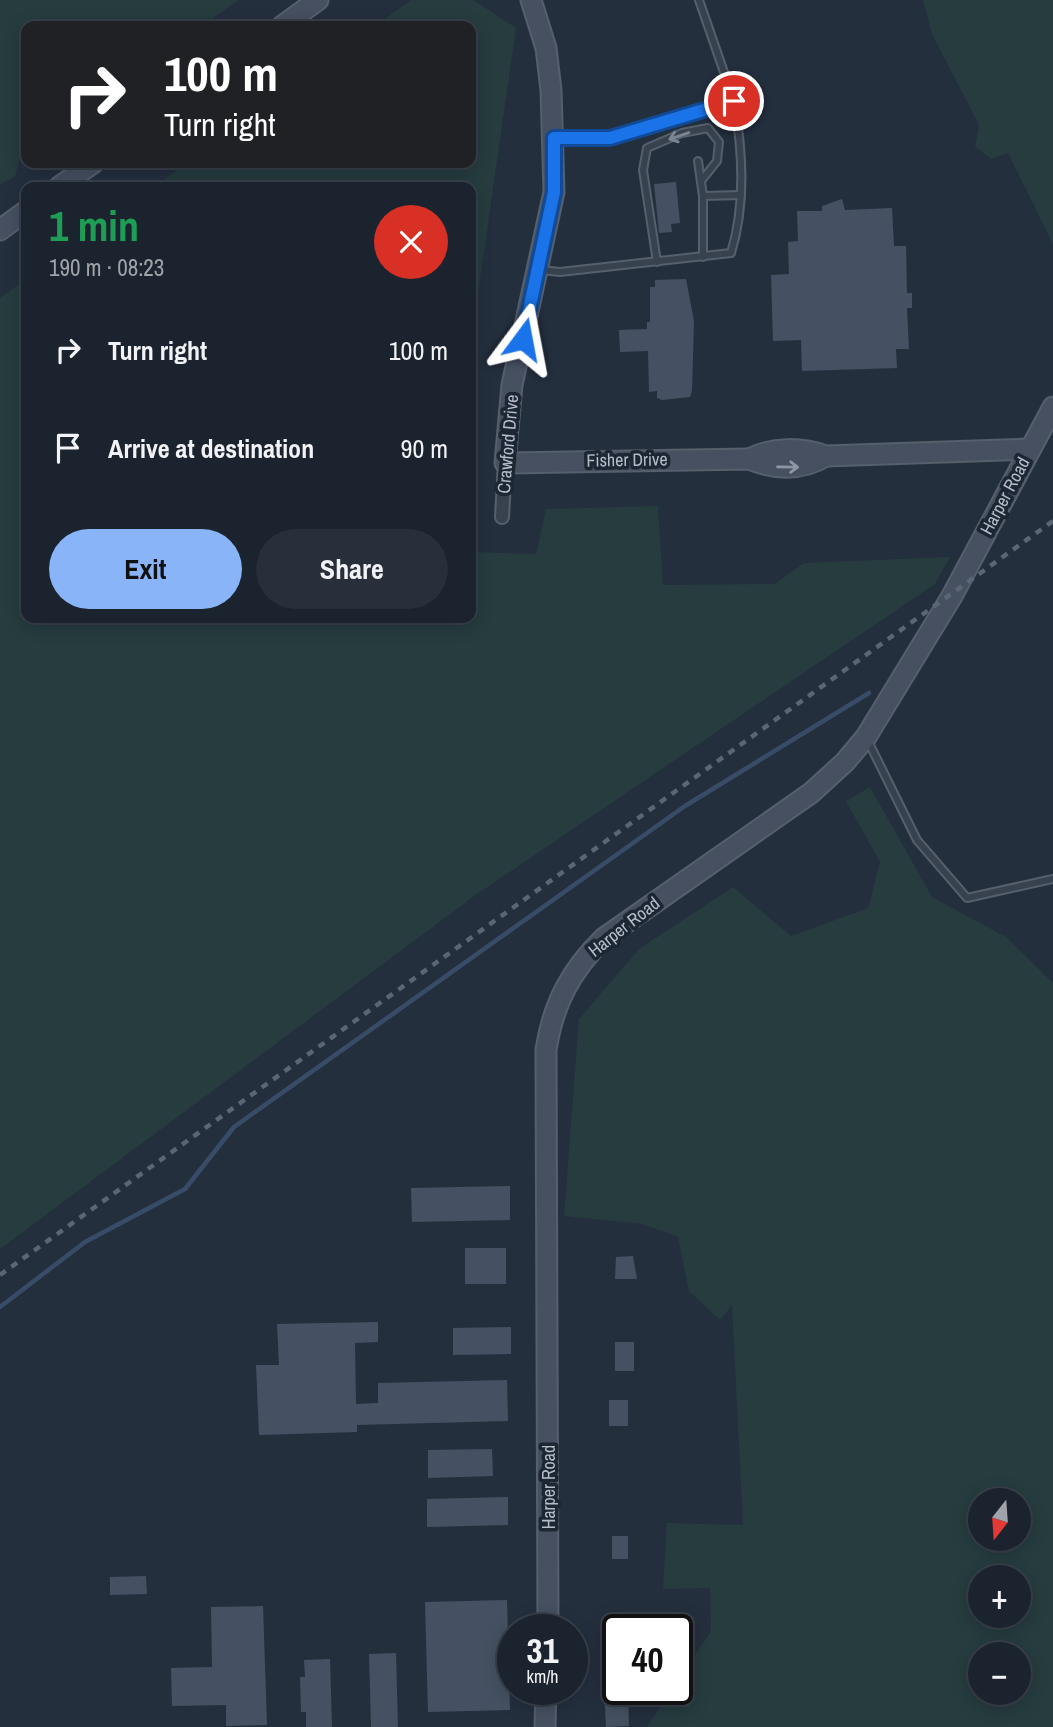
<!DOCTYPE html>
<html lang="en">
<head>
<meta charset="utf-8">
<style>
  :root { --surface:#1b232e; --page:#282f3a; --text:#f1f3f6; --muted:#a0a4aa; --line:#39404a; --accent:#8ab4f8 }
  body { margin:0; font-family:"Archivo Narrow",sans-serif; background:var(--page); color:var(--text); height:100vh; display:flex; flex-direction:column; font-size:26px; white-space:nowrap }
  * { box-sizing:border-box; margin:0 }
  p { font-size:23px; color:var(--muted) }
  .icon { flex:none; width:38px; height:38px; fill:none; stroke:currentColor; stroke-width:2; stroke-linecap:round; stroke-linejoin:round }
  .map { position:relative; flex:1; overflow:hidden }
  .drawer { position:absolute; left:21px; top:182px; width:455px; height:441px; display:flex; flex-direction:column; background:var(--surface); border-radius:14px; box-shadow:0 4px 18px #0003,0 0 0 2px var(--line) }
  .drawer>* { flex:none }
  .top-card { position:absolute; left:21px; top:21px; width:455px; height:147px; border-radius:14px; box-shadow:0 4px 18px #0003,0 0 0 2px var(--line); background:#202124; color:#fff; overflow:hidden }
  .needle { width:46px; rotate:197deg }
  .buttons { position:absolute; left:968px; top:1488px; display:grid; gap:14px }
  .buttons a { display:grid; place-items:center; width:63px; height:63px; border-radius:50%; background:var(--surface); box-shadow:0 4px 18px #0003,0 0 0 2px var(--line); font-size:35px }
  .speed { position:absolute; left:497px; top:1614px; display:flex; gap:14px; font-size:35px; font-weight:700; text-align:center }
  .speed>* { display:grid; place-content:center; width:91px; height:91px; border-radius:50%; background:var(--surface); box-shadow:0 4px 18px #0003,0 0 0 2px var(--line); line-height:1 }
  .speed small { font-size:18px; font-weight:400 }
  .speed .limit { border:4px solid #111; border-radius:10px; background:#fff; color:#111 }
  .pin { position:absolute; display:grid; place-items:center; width:60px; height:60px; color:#fff; margin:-30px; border:4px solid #fff; border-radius:50%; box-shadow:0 2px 7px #0007 }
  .me { position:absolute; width:77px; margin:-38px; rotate:13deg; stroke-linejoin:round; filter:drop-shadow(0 0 5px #0008) }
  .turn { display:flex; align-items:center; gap:24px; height:147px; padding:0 28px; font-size:32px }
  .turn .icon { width:91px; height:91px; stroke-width:2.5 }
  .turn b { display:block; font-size:49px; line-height:60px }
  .round { display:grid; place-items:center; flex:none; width:74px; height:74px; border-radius:37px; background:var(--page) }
  .head { display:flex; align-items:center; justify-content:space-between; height:119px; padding:0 28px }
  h1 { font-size:42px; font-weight:700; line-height:52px; color:#1e9e55 }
  .button { display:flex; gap:14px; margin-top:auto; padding:14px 28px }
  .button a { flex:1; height:80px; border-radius:42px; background:var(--accent); color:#111; font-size:28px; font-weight:700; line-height:80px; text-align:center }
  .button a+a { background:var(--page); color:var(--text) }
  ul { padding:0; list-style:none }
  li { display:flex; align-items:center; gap:21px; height:98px; padding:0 28px }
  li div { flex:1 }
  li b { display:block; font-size:26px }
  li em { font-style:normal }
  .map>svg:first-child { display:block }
</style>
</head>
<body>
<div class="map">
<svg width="1053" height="1727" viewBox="0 0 1053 1727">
  <rect width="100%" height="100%" fill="#242f3e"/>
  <g fill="#263c3f" fill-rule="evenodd">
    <path d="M0,0H238L202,26H26V154L20,158L15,176L0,185Z"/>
    <path d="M411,0H473L516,28L471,342V187H153L187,163H471V26H375Z"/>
    <path d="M923,0H1053V244L1008,153L991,159L975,147L979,125L932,34Z"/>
    <path d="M26,279V618H471V552L536,554L546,509L658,506L663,585L775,584L804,563L950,557L935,584L477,894L0,1249V298Z"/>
    <path d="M870,787L932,897L1006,937L1053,983V1727H647L673,1689H677V1682L711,1631L710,1588L663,1589L667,1523L743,1525L732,1305L720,1320L689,1291L678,1237L643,1224L564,1216L579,1019L639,949L733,887L791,936L868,908L880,862L846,801ZM980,1500H1018V1538H980ZM980,1577H1018V1615H980ZM980,1654H1018V1692H980Z"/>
  </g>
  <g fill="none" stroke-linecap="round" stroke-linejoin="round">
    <path stroke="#394c67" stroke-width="4.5" d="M0,1307L85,1242L185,1189L234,1127L685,806L869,693"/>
  </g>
  <g fill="#455162">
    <path d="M676,182L680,223L671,224L672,232L659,233L654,184Z"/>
    <path d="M842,199L845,210L892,208L894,246H906L907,293H912V308H907L909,349H896L897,368L802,371L801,340L773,341L771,275L789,274L788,242L798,241L797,211H822V206Z"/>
    <path d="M686,279L694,321L692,391L690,397L662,400L657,398V391L649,392L648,351L620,352L619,330L647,329V322H650V287H655V280Z"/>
    <path d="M510,1186V1220L412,1222L411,1188Z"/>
    <rect x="465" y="1248" width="41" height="36"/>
    <path d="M633,1256L637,1279H615L616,1257Z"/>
    <path d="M378,1322V1342L355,1343L356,1404L378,1403V1383L507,1380L508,1421L357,1425V1432L259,1435L256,1365H279L277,1324Z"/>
    <path d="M511,1327V1354L453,1355V1328Z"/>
    <rect x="615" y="1342" width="19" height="29"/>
    <rect x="609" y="1400" width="19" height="26"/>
    <path d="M492,1449L493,1476L428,1478V1450Z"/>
    <path d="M508,1497V1525L427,1527V1499Z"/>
    <rect x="612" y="1536" width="16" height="23"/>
    <path d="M146,1576L147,1594L110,1595V1577Z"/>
    <path d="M507,1600L510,1710L428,1712L425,1602Z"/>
    <path d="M263,1606L267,1725L226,1726V1705L172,1706L171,1668L212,1667L211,1607Z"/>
    <path d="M618,1622V1648H604L603,1623Z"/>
    <path d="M396,1653L398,1727H371L369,1654Z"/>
    <path d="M330,1659L332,1727H306V1712H301L300,1677H305L304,1660Z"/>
    <path d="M603,1673H618V1689H628L629,1726L606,1727Z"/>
  </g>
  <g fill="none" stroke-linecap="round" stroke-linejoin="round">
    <g stroke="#565f6c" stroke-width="10">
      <g id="lane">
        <path d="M699,0L734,101"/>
        <path d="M698,161L703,196V257"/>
        <path d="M703,196L741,195"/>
        <path d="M657,262L643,170L647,148L682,133L708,128L719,142L717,161L701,181"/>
        <path d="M541,270L560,272L731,253C746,204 743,152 734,101L610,138H556"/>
        <path d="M868,741L917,840L967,898L1053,879"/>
      </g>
    </g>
    <g stroke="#565f6c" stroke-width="16">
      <path id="street" d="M502,517L505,463"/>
    </g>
    <g stroke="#565f6c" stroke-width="23">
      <g id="secondary">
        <path d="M531,0L546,48L551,90L554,192L512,385L505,463L749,459C775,470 801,471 826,456"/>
        <path d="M282,26L318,0"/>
        <path d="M59,187L93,163"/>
        <path d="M0,230L26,211"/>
        <path d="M749,459C773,447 801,447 826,456L1030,449"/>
        <path d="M548,1629L546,1050C553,1004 571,970 604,938L811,793L845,762L866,737L952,596L1053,407"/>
        <path d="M545,1727L546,1689"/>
      </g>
    </g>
    <use href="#lane" stroke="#38414e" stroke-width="6"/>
    <use href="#street" stroke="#38414e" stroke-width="12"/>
    <use href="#secondary" stroke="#465061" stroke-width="19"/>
    <path stroke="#5a6575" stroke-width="4.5" stroke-dasharray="7 7" stroke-linecap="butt" d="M0,1275L1053,521"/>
  </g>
  <defs><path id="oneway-shaft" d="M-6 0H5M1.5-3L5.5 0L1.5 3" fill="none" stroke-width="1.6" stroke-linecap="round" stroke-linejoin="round" transform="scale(1.75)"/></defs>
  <use stroke="#7c8592" href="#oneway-shaft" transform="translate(679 136) rotate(161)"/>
  <use stroke="#8e96a5" href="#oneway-shaft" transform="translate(788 467) rotate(1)"/>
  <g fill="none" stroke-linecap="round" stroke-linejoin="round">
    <g stroke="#114b97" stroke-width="18">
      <path id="route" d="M523,339L554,192V138H610L734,101"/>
    </g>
    <use href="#route" stroke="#1a73e8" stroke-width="12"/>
  </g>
  <g text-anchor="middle" stroke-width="7" stroke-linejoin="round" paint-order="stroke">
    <g font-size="18" fill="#b4bcc9" stroke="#1d2633">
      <text transform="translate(508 444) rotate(-85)" y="6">Crawford Drive</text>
      <text transform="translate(627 460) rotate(-1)" y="6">Fisher Drive</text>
      <text transform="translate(1005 496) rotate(-62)" y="6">Harper Road</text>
      <text transform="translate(624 927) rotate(-38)" y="6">Harper Road</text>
      <text transform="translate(549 1487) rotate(-90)" y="6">Harper Road</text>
    </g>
  </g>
</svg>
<div class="buttons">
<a><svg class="needle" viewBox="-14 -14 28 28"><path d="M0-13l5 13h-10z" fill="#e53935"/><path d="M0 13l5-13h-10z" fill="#a0a4aa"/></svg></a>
<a>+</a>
<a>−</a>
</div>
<div class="speed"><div>31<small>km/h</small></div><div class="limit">40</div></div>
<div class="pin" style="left:734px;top:101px;background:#d93025"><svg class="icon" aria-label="arrive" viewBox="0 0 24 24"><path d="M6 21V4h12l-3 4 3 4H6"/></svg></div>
<svg class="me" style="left:523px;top:339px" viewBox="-20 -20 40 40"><path d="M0-17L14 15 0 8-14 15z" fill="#1a73e8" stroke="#fff" stroke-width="4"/></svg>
<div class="top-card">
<div class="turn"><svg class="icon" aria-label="right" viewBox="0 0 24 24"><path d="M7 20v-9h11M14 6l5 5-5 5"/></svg><div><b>100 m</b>Turn right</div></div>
</div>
<section class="drawer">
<div class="head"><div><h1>1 min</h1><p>190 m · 08:23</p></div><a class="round" style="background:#d93025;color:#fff"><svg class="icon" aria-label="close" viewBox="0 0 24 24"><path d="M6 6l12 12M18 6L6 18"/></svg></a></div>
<ul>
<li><svg class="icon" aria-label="right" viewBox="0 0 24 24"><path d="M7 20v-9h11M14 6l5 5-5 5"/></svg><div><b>Turn right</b></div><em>100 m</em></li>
<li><svg class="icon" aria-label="arrive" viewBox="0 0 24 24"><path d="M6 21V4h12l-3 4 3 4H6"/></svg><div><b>Arrive at destination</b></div><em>90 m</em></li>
</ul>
<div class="button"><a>Exit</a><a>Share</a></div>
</section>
</div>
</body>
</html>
